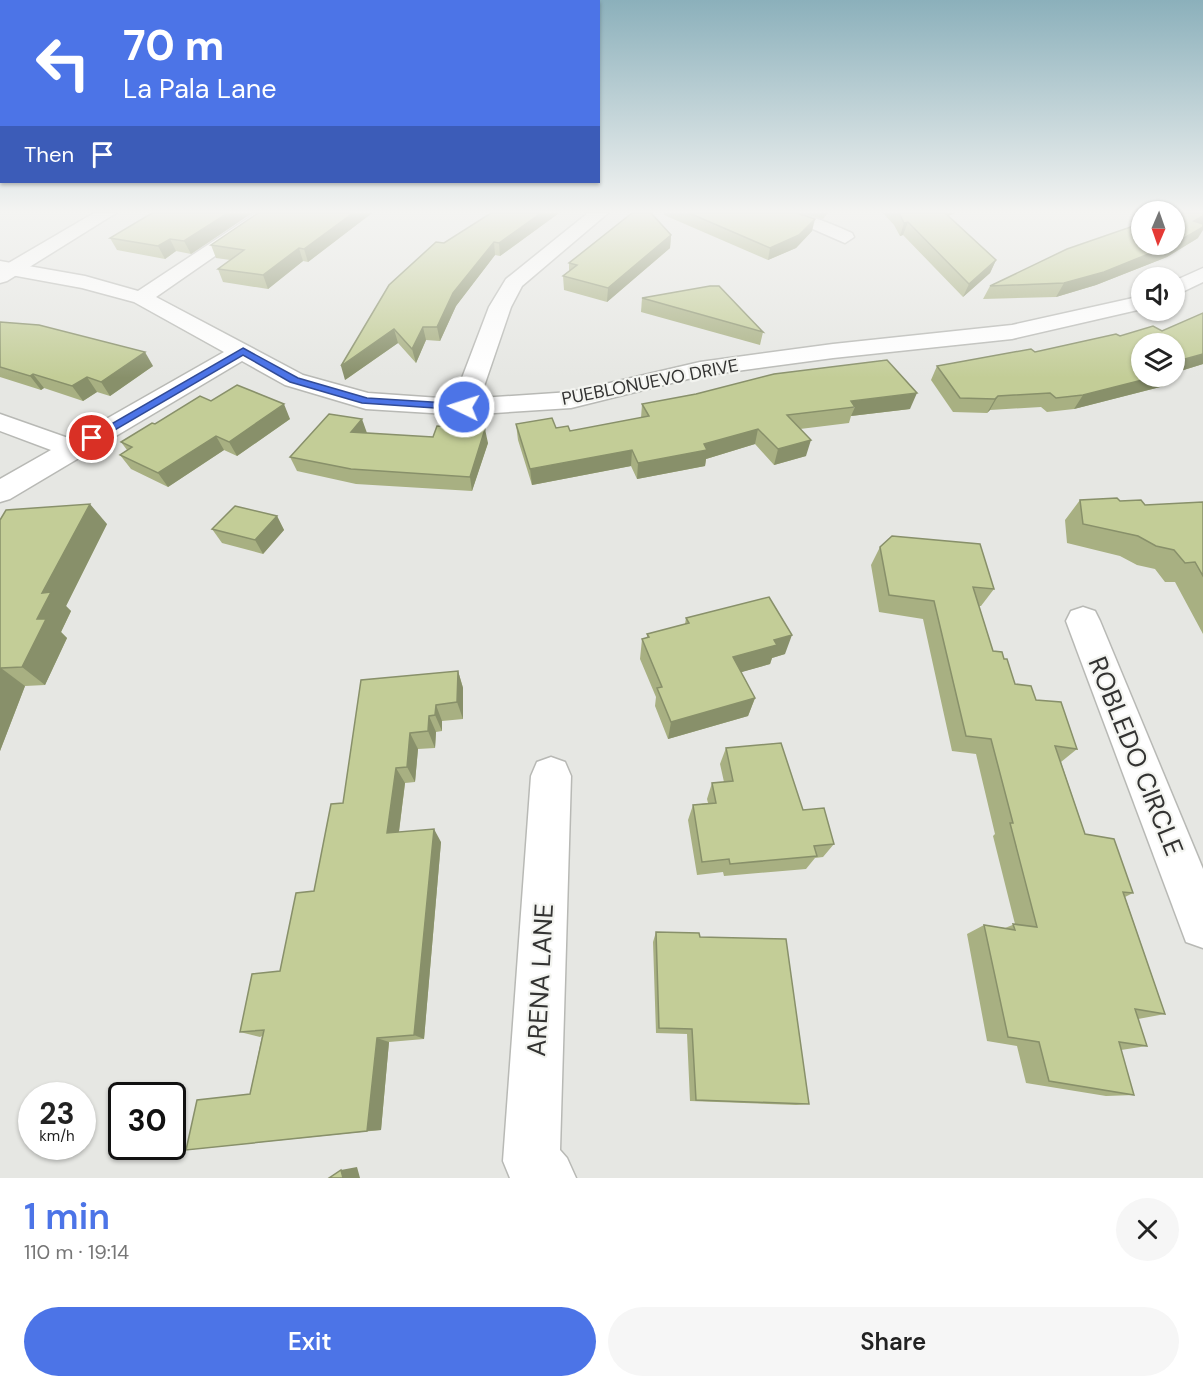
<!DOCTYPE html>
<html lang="en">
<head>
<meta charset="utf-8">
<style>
  :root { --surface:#fff; --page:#f6f6f6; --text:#222; --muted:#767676; --accent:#4c74e7 }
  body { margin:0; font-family:"DM Sans",sans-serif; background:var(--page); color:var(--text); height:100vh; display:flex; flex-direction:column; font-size:22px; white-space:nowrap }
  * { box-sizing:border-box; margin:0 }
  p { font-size:20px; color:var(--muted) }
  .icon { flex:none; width:33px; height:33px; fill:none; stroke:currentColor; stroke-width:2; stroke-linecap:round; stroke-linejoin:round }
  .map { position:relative; height:1178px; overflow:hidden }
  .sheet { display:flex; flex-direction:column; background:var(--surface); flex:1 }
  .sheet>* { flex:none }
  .guide { position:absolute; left:0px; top:0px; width:600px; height:183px; box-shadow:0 2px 4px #0004; background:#4c74e7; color:#fff; overflow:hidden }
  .needle { width:39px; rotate:182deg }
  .tools { position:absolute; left:1131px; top:201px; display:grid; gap:12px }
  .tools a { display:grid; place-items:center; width:54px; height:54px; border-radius:50%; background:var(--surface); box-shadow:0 2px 4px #0004; font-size:30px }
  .speed { position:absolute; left:18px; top:1082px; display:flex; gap:12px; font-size:30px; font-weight:700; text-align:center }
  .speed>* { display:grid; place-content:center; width:78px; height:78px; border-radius:50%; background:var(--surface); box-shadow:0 2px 4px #0004; line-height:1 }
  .speed small { font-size:15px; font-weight:400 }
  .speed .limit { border:3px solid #111; border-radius:9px; background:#fff; color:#111 }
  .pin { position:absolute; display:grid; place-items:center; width:51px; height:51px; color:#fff; margin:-26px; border:3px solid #fff; border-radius:50%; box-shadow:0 2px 6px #0007 }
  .me { position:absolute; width:66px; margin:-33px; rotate:274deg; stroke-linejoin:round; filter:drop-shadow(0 0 4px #0008) }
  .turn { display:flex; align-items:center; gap:21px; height:126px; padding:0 24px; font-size:27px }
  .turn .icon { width:78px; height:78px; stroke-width:2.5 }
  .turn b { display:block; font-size:42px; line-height:51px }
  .then { display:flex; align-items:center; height:57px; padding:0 24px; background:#0003; gap:12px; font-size:22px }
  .round { display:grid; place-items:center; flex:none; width:63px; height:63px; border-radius:32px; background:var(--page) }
  .overview { display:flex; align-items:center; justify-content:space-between; height:102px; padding:0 24px }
  h1 { font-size:36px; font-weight:600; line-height:45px; color:var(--accent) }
  .button { display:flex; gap:12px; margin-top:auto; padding:12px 24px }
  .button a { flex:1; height:69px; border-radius:36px; background:var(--accent); color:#fff; font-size:24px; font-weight:600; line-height:69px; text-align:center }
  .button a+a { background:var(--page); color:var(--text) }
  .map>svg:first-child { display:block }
</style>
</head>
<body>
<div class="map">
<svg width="1203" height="1178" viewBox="0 0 1203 1178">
  <rect width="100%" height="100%" fill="#e6e7e3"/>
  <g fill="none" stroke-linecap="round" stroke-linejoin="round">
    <g stroke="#b8b9b5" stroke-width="3">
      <g id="minor">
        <path d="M256,213H277L156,297L303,375L368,393L454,399L489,307L506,279L588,213H608L522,286L511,307L480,398L571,392L700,362L833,344L1012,325L1142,296V309L1012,339L833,358L700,376L571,408L464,415L366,409L285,385L242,361L10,499L0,502V479L51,450L0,431V414L71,439L224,352L134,302L82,288L0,273V261L85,276L138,291Z"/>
        <path d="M772,213C807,213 820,219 852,233L854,237L845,243L806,226L775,217Z"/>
        <path d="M1203,268V282L1174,296V281Z"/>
        <path d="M1083,607L1095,611L1100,621L1203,869V948L1186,942L1066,621L1071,611Z"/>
        <path d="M551,757L565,762L571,776L560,1150L567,1158L576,1178H510L503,1161L531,776L537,762Z"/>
      </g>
    </g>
    <g stroke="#b8b9b5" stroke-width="3">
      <path id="major" d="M94,213H116L7,281L0,283V268Z"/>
    </g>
    <use href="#minor" fill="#fff" fill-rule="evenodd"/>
    <use href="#major" fill="#fff" fill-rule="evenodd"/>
  </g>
  <g fill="#a8b082">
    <path d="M152,213H252L191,254L176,251L165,259L117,250L110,238Z"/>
    <path d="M258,213H372L308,262L303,261L268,289L223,282L218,269L230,260L216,258L211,245Z"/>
    <path d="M491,213H559L500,256L495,255L456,306L440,341L426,340L416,363L398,343L345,380L444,243Z"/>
    <path d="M664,213H797L812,231L796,248L768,260L664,215Z"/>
    <path d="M800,213H828L823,219Z"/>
    <path d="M883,213H955L948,216L996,260L990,273L963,297L903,235L900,236L894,225Z"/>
    <path d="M1142,218V244L1198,238L1167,257L1096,285L1056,297L983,299L990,286L1138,224Z"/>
    <path d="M671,235L670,248L607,302L564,290L563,276L569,271V263Z"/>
    <path d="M642,298L763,332L760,345L641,312Z"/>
    <path d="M0,322L153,366L110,396L97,392L83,401L44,388L41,390L0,377Z"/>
    <path d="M1120,336L1203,364L1174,373L1142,376H1172L1164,386L1074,409L1047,412L1041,407L990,410L987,413L953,412L931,380L937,366L1035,352Z"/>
    <path d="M211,401L290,419L237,456L224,450L168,487L131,469L120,455L127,450L121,442L155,424Z"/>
    <path d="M642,404L910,409L851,416L849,423L800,429L806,456L774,465L755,444L706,459L705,466L637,479L631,466L532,485L518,440L516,424L556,428L570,431L641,418Z"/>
    <path d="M367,433L488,443L472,491L356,484L297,471L290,457Z"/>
    <path d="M1080,500L1120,501L1145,505L1203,502V634L1175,582H1165L1155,569L1137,565L1120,556L1067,543L1065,520Z"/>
    <path d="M277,516L284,530L263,554L222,543L212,529Z"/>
    <path d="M0,520L107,524L66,606L71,611L61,632L67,638L45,685L25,686L0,751Z"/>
    <path d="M880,547L994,589L981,606H979L993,651L1004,659L1015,684L1036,700L1077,749L1061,762L1085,834L1133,893L1125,897L1165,1014L1138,1019L1147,1046L1121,1050L1134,1095L1106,1096L1026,1083L1017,1046L987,1041L967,934L984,925L1005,928L1015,924L993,836L995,834L976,754L952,751L923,619L879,612L871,565Z"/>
    <path d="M686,618L785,654L772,658L770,664L741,672L755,698L748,716L668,739L655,706L656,697L640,659L642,639L647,638V634L685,624Z"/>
    <path d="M458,671L463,688V719L442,721V731L436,732L435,748L418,749L415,782L405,783L399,832L441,842L424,1039L389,1042L381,1130L186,1150L250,1094L262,1036L260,1037L240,1032L280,971L314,891L343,803Z"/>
    <path d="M726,748L803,810L834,844L823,857L815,858L806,869L724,876L723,872L697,875L688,820L693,805L708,803L707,799L712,783L724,782L720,764Z"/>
    <path d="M656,932L700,937L809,1104L796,1105L690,1101L687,1034L656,1033L653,942Z"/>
  </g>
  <g fill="#88906a">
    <path d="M228,213H252L191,254L184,241Z"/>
    <path d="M353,213H372L308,262L304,249Z"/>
    <path d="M541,213H559L500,256L499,243Z"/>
    <path d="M938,213H955L935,221Z"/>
    <path d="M1203,216V224L1194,221Z"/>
    <path d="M815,219L812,231L796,248L768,260L770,248Z"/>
    <path d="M908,222L903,235L900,236L904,223Z"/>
    <path d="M1203,227V230L1198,238L1167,257L1096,285L1056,297L1064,283Z"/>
    <path d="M671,235L670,248L607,302L608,288Z"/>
    <path d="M170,239L176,251L165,259L158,246Z"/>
    <path d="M494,242L495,255L456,306L440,341L437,327L453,293Z"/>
    <path d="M299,248L303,261L268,289L263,275Z"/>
    <path d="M996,260L990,273L963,297L969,284Z"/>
    <path d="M423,327L426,340L416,363L412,349Z"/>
    <path d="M394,329L398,343L345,380L341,366Z"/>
    <path d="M145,352L153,366L110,396L101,382Z"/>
    <path d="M1203,354V364L1174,373V362Z"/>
    <path d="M33,374L44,388L41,390L30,376Z"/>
    <path d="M1155,376H1172L1164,386L1074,409L1083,395Z"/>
    <path d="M87,377L97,392L83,401L72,386Z"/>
    <path d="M917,393L910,409L851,416L855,407L851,401Z"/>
    <path d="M998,396L990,410L987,413L995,399Z"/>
    <path d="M284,404L290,419L237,456L229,442Z"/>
    <path d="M362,419L367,433L351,432Z"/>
    <path d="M485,429L488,443L472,491L470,477Z"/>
    <path d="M758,429L755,444L706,459L705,466L637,479L638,463Z"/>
    <path d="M216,436L224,450L168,487L158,473Z"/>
    <path d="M811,440L806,456L774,465L778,449Z"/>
    <path d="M632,450L631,466L532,485L530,469Z"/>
    <path d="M90,504L107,524L66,606L71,611L61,632L67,638L45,685L22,667L37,619L42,593Z"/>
    <path d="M277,516L284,530L263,554L255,540Z"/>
    <path d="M792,635L785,654L772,658L770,664L728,676L733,657L774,640Z"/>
    <path d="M1,668L25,686L0,751V671Z"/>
    <path d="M458,671L463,688V719L457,702Z"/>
    <path d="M755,698L748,716L668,739L671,722Z"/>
    <path d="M436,705L442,721V731L435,715Z"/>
    <path d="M429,716L436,732L435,748L428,731Z"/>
    <path d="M410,733L418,749L415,782L407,767Z"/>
    <path d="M396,768L405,783L397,846L387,833Z"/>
    <path d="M434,829L441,842L424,1039L414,1035Z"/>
    <path d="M377,1038L389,1042L381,1130L367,1131Z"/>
    <path d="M357,1167L360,1178H343L341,1170Z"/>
  </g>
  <g fill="#c3cd97" stroke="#88906a" stroke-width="1.5">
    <path d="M152,213H228L184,241L170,239L158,246L110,238Z"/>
    <path d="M258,213H353L304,249L299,248L263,275L218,269L244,250L211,245Z"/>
    <path d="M491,213H541L499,243L494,242L453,293L437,327H423L412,349L394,329L341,366L389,285L436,242L444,243Z"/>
    <path d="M632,213H651L671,235L608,288L563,276L577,265L569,263Z"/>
    <path d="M689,213H797L815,219L799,235L770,248Z"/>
    <path d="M899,213H945L996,260L969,284L908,222L904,223Z"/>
    <path d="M1174,213H1203V216L1194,221L1203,224V227L1174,244Z"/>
    <path d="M1142,223V244H1173L1104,272L1064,283L990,286L1067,249Z"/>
    <path d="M710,286H719L763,332L642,298Z"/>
    <path d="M1203,313V354L1174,362V344H1142V376H1158L1083,395L1056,398L1050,393L998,396L995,399L960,398L937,366L1031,349L1035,352L1116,334L1120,336L1153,326L1162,331Z"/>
    <path d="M0,322L39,325L145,352L101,382L87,377L72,386L33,374L30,376L0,367Z"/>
    <path d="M887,360L917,393L851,401L855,407L787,415L811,440L778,449L758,429L704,444L707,450L638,463L632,450L530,469L516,424L552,418L556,428L568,426L570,431L649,416L642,404L696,394L774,374Z"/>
    <path d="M237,385L284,404L229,442L216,436L158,473L120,455L132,447L121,442L152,423L155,424L200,396L211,401Z"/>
    <path d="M329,414L362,419L351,432L433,437L437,426L485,429L470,477L351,469L290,457Z"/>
    <path d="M1117,498L1120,501L1141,500L1145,505L1203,502V576L1195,562L1185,563L1174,550L1156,546L1138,536L1083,524L1080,500Z"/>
    <path d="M90,504L42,593L51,592L37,619H46L22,667L1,668L0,671V520L6,510Z"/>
    <path d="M235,506L277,516L255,540L212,529Z"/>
    <path d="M892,536L980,544L994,589L973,587L993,651L1002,652L1004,659H1007L1015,684L1031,686L1036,700L1061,702L1077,749L1055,746L1085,834L1114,839L1133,893L1123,892L1165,1014L1135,1009L1147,1046L1119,1042L1134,1095L1049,1081L1039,1042L1008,1037L984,925L1015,930L1013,924L1037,927L1010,823H1013L991,739L966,736L934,601L889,595L880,547Z"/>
    <path d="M769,597L792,635L774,640L777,645L733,657L755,698L671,722L657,688L662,687L642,639L649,637L647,634L689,623L686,618Z"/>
    <path d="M458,671L457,702L436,705L435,715L429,716L428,731L410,733L407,767L396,768L387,833L434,829L414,1035L377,1038L367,1131L186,1150L197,1100L250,1094L264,1030L240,1032L252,974L280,971L296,893L314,891L331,804L343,803L361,680Z"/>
    <path d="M781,743L803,810L824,808L834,844L814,846L817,856L730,864L729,859L702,862L693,805L716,803L712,783L733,781L726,748Z"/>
    <path d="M656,932L699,933L700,937L786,939L809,1104L696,1100L692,1029L659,1028Z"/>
    <path d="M341,1170L343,1178H329Z"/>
  </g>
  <linearGradient id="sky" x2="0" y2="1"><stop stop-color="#8bb0bb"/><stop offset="0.56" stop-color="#f4f4f2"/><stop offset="1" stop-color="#f4f4f2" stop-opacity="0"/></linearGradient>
  <rect width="1203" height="378" fill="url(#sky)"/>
  <path fill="#4c74e7" stroke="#314b96" stroke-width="1.5" d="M243,348L298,378L367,398L464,404L470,407L464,410L362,403L290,382L243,355L96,441L87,438Z"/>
  <g text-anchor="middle" stroke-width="4.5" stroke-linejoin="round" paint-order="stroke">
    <g font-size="18" fill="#333332" stroke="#f3f4f0">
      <text transform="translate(650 382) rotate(-11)" y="6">PUEBLONUEVO DRIVE</text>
    </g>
    <g font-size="26" fill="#333332" stroke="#f3f4f0">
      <text transform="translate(1136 756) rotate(68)" y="9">ROBLEDO CIRCLE</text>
      <text transform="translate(540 980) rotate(-87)" y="9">ARENA LANE</text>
    </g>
  </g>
</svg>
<div class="tools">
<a><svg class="needle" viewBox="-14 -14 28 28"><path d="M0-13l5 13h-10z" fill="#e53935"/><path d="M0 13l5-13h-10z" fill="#767676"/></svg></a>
<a><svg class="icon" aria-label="sound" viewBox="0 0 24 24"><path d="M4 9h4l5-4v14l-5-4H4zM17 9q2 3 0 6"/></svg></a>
<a><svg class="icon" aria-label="layers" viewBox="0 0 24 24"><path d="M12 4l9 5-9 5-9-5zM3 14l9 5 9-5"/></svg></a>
</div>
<div class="speed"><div>23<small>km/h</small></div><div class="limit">30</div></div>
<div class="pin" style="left:92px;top:438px;background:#d93025"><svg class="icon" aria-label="arrive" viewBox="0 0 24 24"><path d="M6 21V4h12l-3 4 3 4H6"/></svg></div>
<svg class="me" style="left:464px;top:407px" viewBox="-20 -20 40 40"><circle r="17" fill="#4c74e7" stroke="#fff" stroke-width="3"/><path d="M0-11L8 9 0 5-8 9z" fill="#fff"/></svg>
<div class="guide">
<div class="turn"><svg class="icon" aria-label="left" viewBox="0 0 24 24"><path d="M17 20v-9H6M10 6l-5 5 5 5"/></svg><div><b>70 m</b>La Pala Lane</div></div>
<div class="then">Then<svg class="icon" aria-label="arrive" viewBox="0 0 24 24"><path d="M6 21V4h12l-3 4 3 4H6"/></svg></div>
</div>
</div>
<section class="sheet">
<div class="overview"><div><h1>1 min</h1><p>110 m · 19:14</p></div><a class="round"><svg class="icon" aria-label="close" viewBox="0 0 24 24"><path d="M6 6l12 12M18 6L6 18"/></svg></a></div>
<div class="button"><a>Exit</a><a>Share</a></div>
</section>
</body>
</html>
